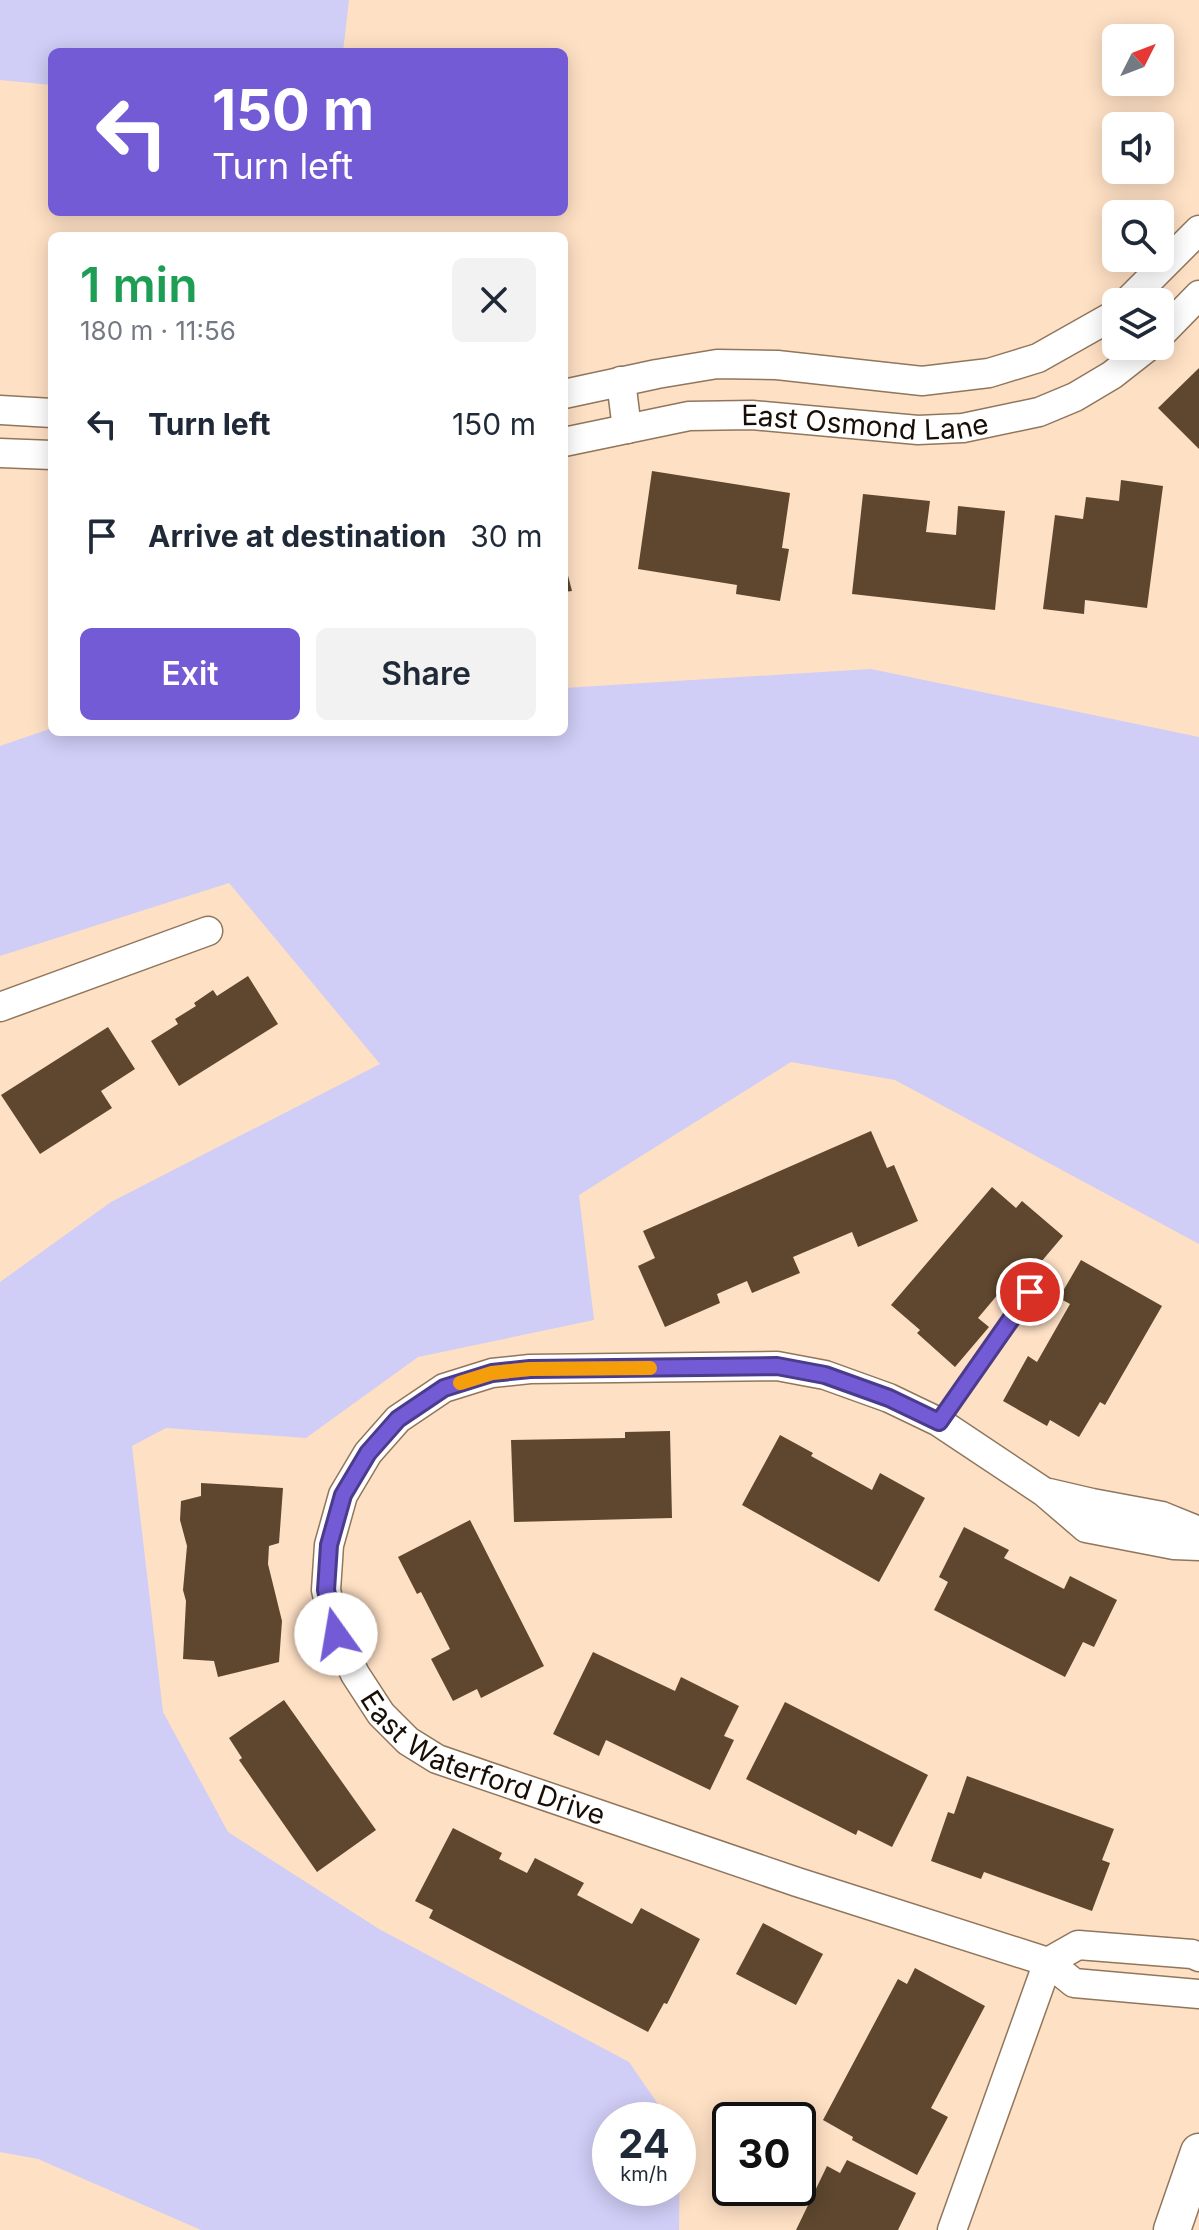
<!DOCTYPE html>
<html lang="en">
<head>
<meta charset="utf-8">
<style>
  :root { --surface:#fff; --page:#f2f2f3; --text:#1f2937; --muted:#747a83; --accent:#735bd6 }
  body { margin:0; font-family:Inter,sans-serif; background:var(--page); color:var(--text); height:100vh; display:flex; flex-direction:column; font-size:30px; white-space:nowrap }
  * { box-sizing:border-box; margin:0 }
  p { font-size:26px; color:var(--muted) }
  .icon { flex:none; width:44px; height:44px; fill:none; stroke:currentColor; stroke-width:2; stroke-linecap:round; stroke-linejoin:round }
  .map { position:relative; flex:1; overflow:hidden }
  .drawer { position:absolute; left:48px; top:232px; width:520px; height:504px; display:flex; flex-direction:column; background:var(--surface); border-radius:12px; box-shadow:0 4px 20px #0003 }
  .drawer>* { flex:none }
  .hud { position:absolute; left:48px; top:48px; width:520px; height:168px; border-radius:12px; box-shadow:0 4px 20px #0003; background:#735bd6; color:#fff; overflow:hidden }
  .needle { width:52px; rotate:48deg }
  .fabs { position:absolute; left:1102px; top:24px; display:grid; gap:16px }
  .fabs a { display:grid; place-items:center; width:72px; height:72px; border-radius:12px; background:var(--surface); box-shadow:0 4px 20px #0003; font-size:40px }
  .speed { position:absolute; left:592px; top:2102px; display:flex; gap:16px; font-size:40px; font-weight:700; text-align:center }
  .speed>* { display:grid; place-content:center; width:104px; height:104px; border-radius:50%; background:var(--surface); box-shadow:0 4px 20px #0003; line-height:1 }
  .speed small { font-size:20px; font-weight:400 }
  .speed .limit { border:4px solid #111; border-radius:12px; background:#fff; color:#111 }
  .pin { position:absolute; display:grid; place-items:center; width:68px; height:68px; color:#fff; margin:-34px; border:4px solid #fff; border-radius:50%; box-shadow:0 2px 8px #0007 }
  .me { position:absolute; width:88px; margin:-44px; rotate:347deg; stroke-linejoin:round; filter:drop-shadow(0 0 6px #0008) }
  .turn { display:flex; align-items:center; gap:28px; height:168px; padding:0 32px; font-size:36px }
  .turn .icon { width:104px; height:104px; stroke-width:2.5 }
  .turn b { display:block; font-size:56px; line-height:68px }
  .round { display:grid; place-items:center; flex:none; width:84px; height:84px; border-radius:12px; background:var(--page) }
  .headline { display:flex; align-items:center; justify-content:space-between; height:136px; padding:0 32px }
  h1 { font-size:48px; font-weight:600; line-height:60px; color:#1e9e55 }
  .cta { display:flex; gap:16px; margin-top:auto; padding:16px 32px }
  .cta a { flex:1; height:92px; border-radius:12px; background:var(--accent); color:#fff; font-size:32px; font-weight:600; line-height:92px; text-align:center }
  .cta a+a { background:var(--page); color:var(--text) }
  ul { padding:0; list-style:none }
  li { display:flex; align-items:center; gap:24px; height:112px; padding:0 32px }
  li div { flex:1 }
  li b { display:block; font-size:30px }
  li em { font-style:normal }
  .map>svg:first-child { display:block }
</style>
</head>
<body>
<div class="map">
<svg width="1199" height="2230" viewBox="0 0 1199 2230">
  <rect width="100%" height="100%" fill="#fee0c4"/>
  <g fill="#d0cdf6">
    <path d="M0,0H349L343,52H52V85L0,80Z"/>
    <path d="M871,669L1199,737V1244L895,1080L791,1062L579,1195L594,1320L418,1357L306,1438L166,1428L132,1446L163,1712L228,1832L379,1929L629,2062L669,2120H610V2188H678V2134L680,2137L679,2230H201L38,2159L0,2152V1282L111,1202L380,1064L229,883L0,956V746L52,728V732H564V688Z"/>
  </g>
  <g fill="#5e472e">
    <path d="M1199,368V449L1158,408Z"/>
    <path d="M652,471L790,493L782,548L789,549L780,601L736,594L737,585L638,569Z"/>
    <path d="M1121,480L1163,486L1147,608L1085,600L1084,614L1043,609L1055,515L1083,519L1086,497L1119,501Z"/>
    <path d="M863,494L930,501L926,532L956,535L958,506L1005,511L995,610L852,594Z"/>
    <path d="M564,560L572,591L564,592Z"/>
    <path d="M248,976L278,1024L179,1086L151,1041L178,1024L175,1019L196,1006L194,1003L213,990L217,996Z"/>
    <path d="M108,1027L135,1069L101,1091L112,1108L40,1154L1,1095Z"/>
    <path d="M871,1131L887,1168L894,1165L918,1221L858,1247L852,1232L793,1257L800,1273L752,1293L747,1281L717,1294L720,1303L665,1327L638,1266L655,1258L643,1231Z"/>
    <path d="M992,1187L1016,1208L1022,1201L1063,1236L1030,1275L1021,1267L978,1318L989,1327L955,1367L917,1333L920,1330L891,1305Z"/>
    <path d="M1081,1260L1162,1306L1105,1405L1100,1402L1079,1437L1050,1420L1047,1426L1003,1401L1028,1356L1037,1362L1070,1304L1059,1298Z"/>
    <path d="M670,1431L672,1518L514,1522L511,1440L625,1438V1432Z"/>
    <path d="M780,1435L813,1453L811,1456L872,1490L880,1473L925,1498L879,1582L742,1505Z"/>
    <path d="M201,1483L283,1488L279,1543L269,1546L268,1564L282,1621L279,1662L218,1677L214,1661L183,1659L186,1601L183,1590L187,1546L180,1520L181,1501L201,1496Z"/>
    <path d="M470,1520L544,1666L481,1698L477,1689L453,1701L431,1659L450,1649L421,1592L417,1594L398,1557Z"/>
    <path d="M964,1527L1009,1550L1004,1558L1064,1589L1070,1576L1117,1600L1094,1647L1083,1642L1065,1677L934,1610L948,1582L939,1577Z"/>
    <path d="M593,1652L675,1691L681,1677L739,1706L724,1736L734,1740L710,1790L606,1740L599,1756L553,1734Z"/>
    <path d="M284,1700L376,1830L317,1872L239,1760L242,1758L229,1738Z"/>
    <path d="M785,1702L928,1775L892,1847L858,1830L856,1835L746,1779Z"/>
    <path d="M967,1776L1114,1829L1102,1860L1110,1863L1092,1911L984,1872L981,1879L931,1861L948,1812L954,1814Z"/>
    <path d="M453,1828L502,1853L499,1859L527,1873L535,1858L584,1883L577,1895L632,1924L641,1908L700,1939L667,2004L664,2003L648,2032L429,1918L433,1910L415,1901Z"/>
    <path d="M763,1923L823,1954L796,2005L736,1974Z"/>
    <path d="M915,1968L985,2006L931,2108L948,2117L917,2175L852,2140L853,2137L823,2120L898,1979L907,1984Z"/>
    <path d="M847,2160L916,2193L898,2230H796L827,2166L840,2173Z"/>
  </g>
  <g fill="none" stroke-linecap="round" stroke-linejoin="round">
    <g stroke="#90765c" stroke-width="17">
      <path id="service" d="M939,1422L1030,1292"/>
    </g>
    <g stroke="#90765c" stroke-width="31">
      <g id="minor">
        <path d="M1127,302L1199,230"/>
        <path d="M1160,335L1199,295"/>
        <path d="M621,381L627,429"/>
        <path d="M564,394L657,374L717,364L777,365L922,381L989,373L1038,358L1116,314"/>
        <path d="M0,410L52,413"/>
        <path id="s1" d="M564,442L689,416L752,415L918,430L963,428L1039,412L1075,397L1112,375L1149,346"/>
        <path d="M0,453L52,455"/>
        <path d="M0,1007L208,931"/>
        <path d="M1049,1493L1092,1503L1162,1516L1199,1531"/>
        <path id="s2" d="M1199,1546L1174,1545L1086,1528L1044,1492L939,1422L889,1398L825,1375L777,1366L530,1369L492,1373L444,1388L398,1419L368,1453L343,1495L329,1545L326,1590L336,1634L355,1674L381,1714L408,1741L437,1759L797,1882L1048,1962L1074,1983L1199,1994"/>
        <path d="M1048,1962L1078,1945L1192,1954L1199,1957"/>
        <path d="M952,2230L1048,1962"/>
      </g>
    </g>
    <g stroke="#90765c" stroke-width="39">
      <path id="tertiary" d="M1172,2230L1199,2152"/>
    </g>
    <use href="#service" stroke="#fff" stroke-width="14"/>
    <use href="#minor" stroke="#fff" stroke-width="28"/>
    <use href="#tertiary" stroke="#fff" stroke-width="36"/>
  </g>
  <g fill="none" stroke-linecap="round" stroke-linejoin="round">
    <g stroke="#4b3b8b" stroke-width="20">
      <path id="route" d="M336,1634L326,1590L329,1545L343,1495L368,1453L398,1419L444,1388L492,1373L530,1369L777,1366L825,1375L889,1398L939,1422L1030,1292"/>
    </g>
    <use href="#route" stroke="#735bd6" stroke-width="14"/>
    <path stroke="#f59e0b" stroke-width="14" d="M460,1383L492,1373L530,1369L650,1368"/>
  </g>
  <g text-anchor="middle" stroke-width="8" stroke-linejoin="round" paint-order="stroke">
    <g font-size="28" fill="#180e05" stroke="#fdf1e5">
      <text dy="10" stroke="none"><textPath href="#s1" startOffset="304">East Osmond Lane</textPath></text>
      <text dy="10" stroke="none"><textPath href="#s2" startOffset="1300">East Waterford Drive</textPath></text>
    </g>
  </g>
</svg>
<div class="fabs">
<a><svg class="needle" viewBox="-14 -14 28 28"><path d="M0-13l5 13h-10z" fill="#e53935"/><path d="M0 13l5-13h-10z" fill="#747a83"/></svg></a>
<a><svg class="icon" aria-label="sound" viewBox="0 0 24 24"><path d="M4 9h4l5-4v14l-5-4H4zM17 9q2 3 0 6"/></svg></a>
<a><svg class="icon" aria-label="search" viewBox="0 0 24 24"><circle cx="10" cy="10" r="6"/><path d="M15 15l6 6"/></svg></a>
<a><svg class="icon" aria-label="layers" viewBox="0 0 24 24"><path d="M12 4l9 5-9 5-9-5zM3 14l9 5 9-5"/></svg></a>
</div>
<div class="speed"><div>24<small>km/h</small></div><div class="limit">30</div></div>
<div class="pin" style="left:1030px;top:1292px;background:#d93025"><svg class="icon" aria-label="arrive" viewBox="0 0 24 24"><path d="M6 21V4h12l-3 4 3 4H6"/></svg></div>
<svg class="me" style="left:336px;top:1634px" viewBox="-20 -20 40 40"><circle r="19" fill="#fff"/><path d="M0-13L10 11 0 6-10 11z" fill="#735bd6"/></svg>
<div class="hud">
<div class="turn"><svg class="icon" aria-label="left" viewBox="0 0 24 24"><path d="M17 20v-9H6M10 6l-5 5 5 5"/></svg><div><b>150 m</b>Turn left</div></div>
</div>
<section class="drawer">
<div class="headline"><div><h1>1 min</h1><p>180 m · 11:56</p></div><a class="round"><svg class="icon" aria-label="close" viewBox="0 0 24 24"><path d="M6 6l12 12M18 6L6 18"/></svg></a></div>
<ul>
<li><svg class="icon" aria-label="left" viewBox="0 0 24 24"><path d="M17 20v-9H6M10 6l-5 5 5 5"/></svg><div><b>Turn left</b></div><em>150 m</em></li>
<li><svg class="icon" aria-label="arrive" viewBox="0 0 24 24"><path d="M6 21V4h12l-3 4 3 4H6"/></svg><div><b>Arrive at destination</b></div><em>30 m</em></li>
</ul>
<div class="cta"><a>Exit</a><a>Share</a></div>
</section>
</div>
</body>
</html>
